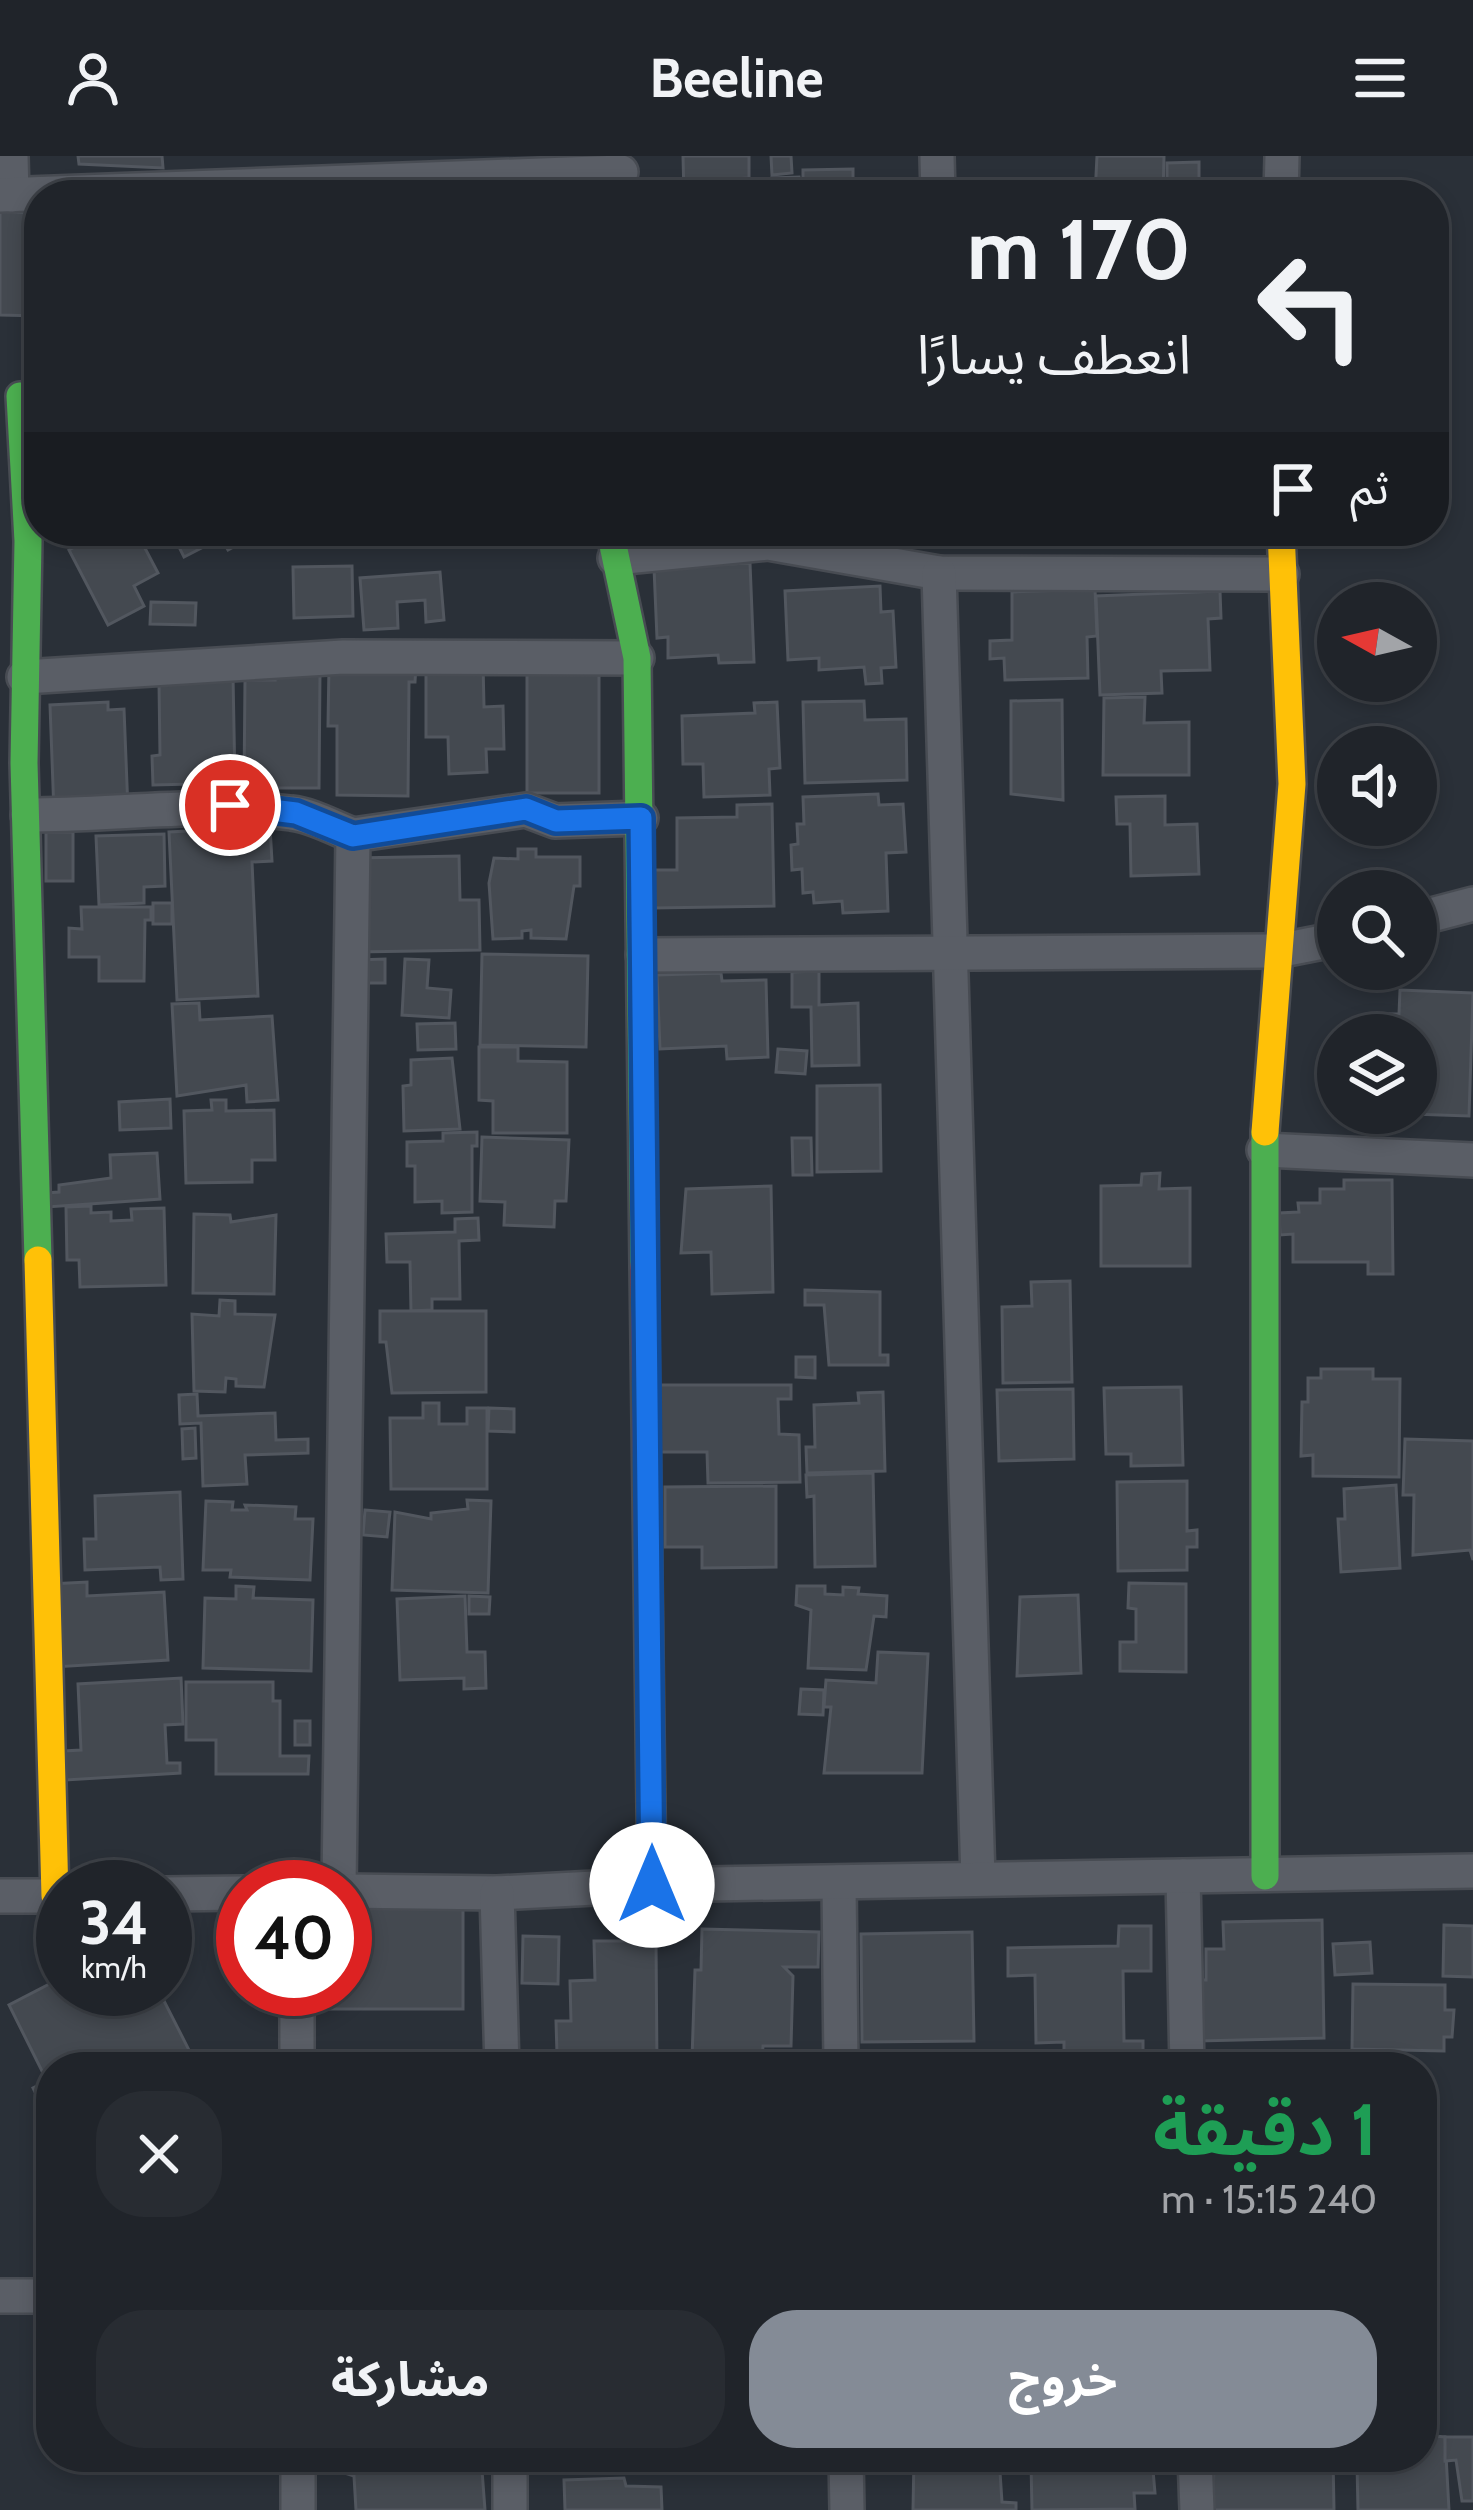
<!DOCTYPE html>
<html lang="ar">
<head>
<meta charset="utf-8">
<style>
  :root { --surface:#20242a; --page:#282c32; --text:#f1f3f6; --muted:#a2a4a8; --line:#3d4147; --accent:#848b96 }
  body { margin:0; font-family:Cabin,"Noto Sans Arabic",sans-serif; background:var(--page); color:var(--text); direction:rtl; height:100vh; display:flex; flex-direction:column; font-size:45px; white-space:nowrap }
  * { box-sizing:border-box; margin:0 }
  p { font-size:39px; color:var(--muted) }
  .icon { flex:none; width:66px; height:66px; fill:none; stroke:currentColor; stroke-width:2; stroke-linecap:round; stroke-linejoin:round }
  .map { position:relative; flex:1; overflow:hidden; direction:ltr }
  .drawer { position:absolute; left:36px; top:1896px; width:1401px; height:420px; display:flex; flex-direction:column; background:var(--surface); border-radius:48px; box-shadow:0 6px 18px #0003,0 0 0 3px var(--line); direction:rtl }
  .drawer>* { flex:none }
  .guide { position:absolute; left:24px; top:24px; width:1425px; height:366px; border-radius:48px; box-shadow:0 6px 18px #0003,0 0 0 3px var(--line); direction:rtl; background:#20242a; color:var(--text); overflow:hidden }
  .needle { width:78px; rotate:278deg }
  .controls { position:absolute; left:1317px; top:426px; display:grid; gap:24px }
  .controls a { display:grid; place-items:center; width:120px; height:120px; border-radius:50%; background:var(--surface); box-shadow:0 6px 18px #0003,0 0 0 3px var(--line); font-size:60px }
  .speed { position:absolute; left:36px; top:1704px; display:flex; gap:24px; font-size:60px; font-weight:700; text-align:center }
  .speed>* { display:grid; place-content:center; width:156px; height:156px; border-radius:50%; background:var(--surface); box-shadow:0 6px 18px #0003,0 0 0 3px var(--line); line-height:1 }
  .speed small { font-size:30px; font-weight:400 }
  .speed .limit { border:18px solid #d22; background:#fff; color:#111 }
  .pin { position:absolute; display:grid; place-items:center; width:102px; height:102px; color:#fff; margin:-51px; border:6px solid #fff; border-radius:50%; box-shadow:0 3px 12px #0007 }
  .me { position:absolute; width:132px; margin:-66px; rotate:0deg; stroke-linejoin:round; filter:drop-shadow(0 0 9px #0008) }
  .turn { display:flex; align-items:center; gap:42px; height:252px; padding:0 60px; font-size:54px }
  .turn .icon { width:156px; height:156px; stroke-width:2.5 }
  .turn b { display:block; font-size:84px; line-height:102px }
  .then { display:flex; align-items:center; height:114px; padding:0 60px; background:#0003; gap:24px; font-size:45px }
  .round { display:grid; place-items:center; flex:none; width:126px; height:126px; border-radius:48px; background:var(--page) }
  .head { display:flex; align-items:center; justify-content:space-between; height:204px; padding:0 60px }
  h1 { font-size:72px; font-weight:700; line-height:90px; color:#1e9e55 }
  .cta { display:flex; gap:24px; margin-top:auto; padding:24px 60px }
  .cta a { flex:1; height:138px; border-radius:48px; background:var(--accent); color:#fff; font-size:48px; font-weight:700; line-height:138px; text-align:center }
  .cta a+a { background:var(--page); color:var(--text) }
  header { display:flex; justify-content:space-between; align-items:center; height:156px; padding:0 60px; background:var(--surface); font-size:54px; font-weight:700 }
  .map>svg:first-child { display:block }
</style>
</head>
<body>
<header><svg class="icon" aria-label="menu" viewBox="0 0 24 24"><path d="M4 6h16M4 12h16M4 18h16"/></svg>Beeline<svg class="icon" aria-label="person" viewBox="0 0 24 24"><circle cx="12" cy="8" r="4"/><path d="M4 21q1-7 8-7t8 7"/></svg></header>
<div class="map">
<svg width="1473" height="2354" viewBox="0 0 1473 2354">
  <rect width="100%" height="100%" fill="#2a3038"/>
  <g fill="#444950" stroke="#52575f" stroke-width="3">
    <path d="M78,0H162L163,12L79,8Z"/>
    <path d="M683,0H749V22L734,23L735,39H684Z"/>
    <path d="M771,0H791L792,17L772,19Z"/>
    <path d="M1097,0H1164L1163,39H1095Z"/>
    <path d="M1199,6V29L1167,30V7Z"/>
    <path d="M853,13V39H803V14Z"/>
    <path d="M799,21L800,39H773L772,22Z"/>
    <path d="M10,48L12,56L39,57V160L0,159V51Z"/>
    <path d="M104,375L137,377L158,417L134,430L144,450L108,469L69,394Z"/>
    <path d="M171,375H281L261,386L257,378L228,394L221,382L184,401Z"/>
    <path d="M750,407L754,506L719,507L718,499L668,502V481L657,482L654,412Z"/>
    <path d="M352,410L353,460L294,462L293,411Z"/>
    <path d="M440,416L444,464L426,466L425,444L397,446L398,472L364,474L360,422Z"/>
    <path d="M880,430L881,456L893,455L896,511L881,512L882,527L866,528L864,511L819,514V502L788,504L785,435Z"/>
    <path d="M1095,433L1097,480L1087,481L1088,522L1005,524L1004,502L990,503V485L1012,484V436Z"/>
    <path d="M1220,435L1221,462L1208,463L1210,514L1161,515L1162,537L1100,539L1096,440Z"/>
    <path d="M151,446L196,447L195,469L150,468Z"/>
    <path d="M599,506V637H527V507Z"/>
    <path d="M483,507L484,551L503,550L504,593H486L487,616L449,618L448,581H426V508Z"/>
    <path d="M329,509H416L415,526H409L408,640L337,639V570H328Z"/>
    <path d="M274,516H320L319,632H244L245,524H275Z"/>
    <path d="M233,520L235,627L153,629L152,600L160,599L159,527Z"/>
    <path d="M1145,541L1144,567L1189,566V619H1103L1104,542Z"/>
    <path d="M1062,544L1063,644L1011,638V545Z"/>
    <path d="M864,545L865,564L906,563L907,624L805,627L803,546Z"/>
    <path d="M108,546V554L124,553L128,654L54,657L50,549Z"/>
    <path d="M777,546L780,612L769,613L770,639L704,641L703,608H683L682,560L755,557L754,547Z"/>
    <path d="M878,638L879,649L903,648L906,696L886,697L888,755L843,757L842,745L814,747L813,736L803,737L802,713L792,714L791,689L798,688L797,668H804L803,641Z"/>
    <path d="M1165,640V669L1197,668L1199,718L1131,720L1130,668H1117L1116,641Z"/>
    <path d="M772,648L774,750L654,752V714H677V662L737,661V649Z"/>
    <path d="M270,671L272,705L252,706L258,840L177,844L169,676Z"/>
    <rect x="46" y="676" width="27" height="49"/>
    <path d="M164,678L165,730L144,731V747L99,749L96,680Z"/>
    <path d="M518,693H536V701H580V730H574L566,783L531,782V774L522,775V782L493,783L489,727L494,702L518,703Z"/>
    <path d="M459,700L460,744H479L480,794L356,796L355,702Z"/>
    <rect x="153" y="747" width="19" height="21"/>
    <path d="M81,751H151V764H145L144,825H99V801H69V772L82,773Z"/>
    <path d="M482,798L588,800L586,891L480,889Z"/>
    <path d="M385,803V827H357V804Z"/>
    <path d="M405,803L429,804L427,832L451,834L449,862L402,859Z"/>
    <path d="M819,815V849L858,847L859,909L812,910L811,851H792V816Z"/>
    <path d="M721,817L722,825L766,824L768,901L727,903L726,890L660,893L657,819Z"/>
    <path d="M1400,834L1473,837L1469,960L1380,957H1416V879L1389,875L1390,858H1399Z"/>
    <path d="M199,847L200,864L272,860L278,944L247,946L246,929L177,940L172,848Z"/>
    <path d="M455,867L456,893L418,894L417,868Z"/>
    <path d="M479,891H518V905L567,906V977H493V945L479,944Z"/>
    <path d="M778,893L807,895L805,918L776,916Z"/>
    <path d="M452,902L460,973L404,975L403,930L411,929V904Z"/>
    <path d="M880,929L881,1015L817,1016V930Z"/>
    <path d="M170,943L171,972L120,974L119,946Z"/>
    <path d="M211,944H226V955L274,954L275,1004H252V1026L186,1027L184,955L212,954Z"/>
    <path d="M477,976V990H472V1056L442,1057V1045L415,1046V1010H407V986L443,985V977Z"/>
    <path d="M482,981L569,984L566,1045H555L554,1071L504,1069L505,1046L480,1045Z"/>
    <path d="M792,982H811L812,1019H793Z"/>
    <path d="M157,997L160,1043L47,1051L46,1037L59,1036V1029L111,1022L110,999Z"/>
    <path d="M1160,1017L1159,1033L1190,1032V1110H1101V1030L1141,1029L1142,1018Z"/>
    <path d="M1344,1024H1392L1393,1118H1368V1106H1293V1078L1280,1079L1279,1057L1299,1056L1298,1047H1320V1033H1344Z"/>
    <path d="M771,1030L773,1136L712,1138L711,1096L681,1097L686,1033Z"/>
    <path d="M91,1050V1057L111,1056V1065L132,1064L131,1053L164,1052L166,1129L80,1131L79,1104H67L66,1051Z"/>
    <path d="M194,1058L230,1059L231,1066L276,1059L274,1138L193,1137Z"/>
    <path d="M478,1062L479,1084L459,1085L460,1143H432V1154L411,1155L410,1106H387L386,1078L455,1076V1063Z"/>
    <path d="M1070,1125L1072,1226L1003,1227L1002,1151L1032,1150L1031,1126Z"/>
    <path d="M805,1134L880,1136V1199H888V1209H829L824,1149H805Z"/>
    <path d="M220,1144L235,1145V1158L275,1159L264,1231L236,1230V1223L226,1222L225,1236L194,1235L192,1158L219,1160Z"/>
    <path d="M380,1155H486V1236L392,1237L386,1186H380Z"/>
    <path d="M796,1201H815V1222L796,1221Z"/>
    <path d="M1321,1213H1373V1223H1400L1399,1321L1313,1320V1299L1301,1300L1302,1246H1308V1222H1321Z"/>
    <path d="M658,1229H791V1243H778L779,1278L799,1279L800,1326L708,1327L707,1296H658Z"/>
    <path d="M1181,1231L1183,1309L1131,1310V1298H1106L1104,1232Z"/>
    <path d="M1073,1233L1074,1303L999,1305L997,1234Z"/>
    <path d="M883,1236L885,1315L807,1317L806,1291H815L814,1249L859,1247L858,1237Z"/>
    <path d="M197,1238L198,1260L275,1257L276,1284L308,1283V1297L245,1299L247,1328L203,1330L201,1267L180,1268L179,1239Z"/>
    <path d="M423,1247H439V1268H467V1252H487V1333H391L390,1262H423Z"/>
    <path d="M489,1252L514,1253V1276L488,1275Z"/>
    <path d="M195,1272L196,1302L183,1303L182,1273Z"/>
    <path d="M1405,1283L1473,1285V1404L1470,1394L1413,1399L1414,1339H1403Z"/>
    <path d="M873,1317L875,1410L815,1411L814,1340L807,1341L806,1319Z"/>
    <path d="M1187,1325V1375L1197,1374V1391H1187V1414L1118,1415L1117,1326Z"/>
    <path d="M1396,1329L1400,1412L1341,1416L1338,1363H1345L1344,1333Z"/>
    <path d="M776,1330V1411L702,1412V1391H665V1331Z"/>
    <path d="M180,1336L183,1423L161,1424L160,1411L85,1414L84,1383H96L95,1340Z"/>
    <path d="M467,1344L491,1345L488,1437L392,1434L395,1356L431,1363V1357L468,1353Z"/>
    <path d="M206,1345L233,1346L232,1354H247L245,1349L296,1351L295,1363H313L310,1424L230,1421L231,1414H203Z"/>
    <path d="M365,1354L390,1356L387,1381L363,1379Z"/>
    <path d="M87,1426V1440L164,1436L168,1504L54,1511L50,1428Z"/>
    <path d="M1129,1427L1186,1428V1516L1120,1515V1486H1136V1453L1128,1452Z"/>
    <path d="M236,1430L254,1431L253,1442L313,1444L311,1515L203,1512L205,1442L236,1443Z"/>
    <path d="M797,1430H825V1438L843,1439V1431L859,1432L858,1438L887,1440L886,1461L874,1460L866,1514L808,1512L811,1454L796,1449Z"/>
    <path d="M1078,1439L1081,1517L1017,1520L1020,1441Z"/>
    <path d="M465,1440L467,1496H485L486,1532L464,1533V1522L400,1524L397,1443Z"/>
    <path d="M469,1440L490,1441L489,1458H469Z"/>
    <path d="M878,1496L928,1498L922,1617H824L831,1551H824L826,1524L876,1527Z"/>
    <path d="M181,1522L183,1568L165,1569L167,1607H180V1617L66,1624L64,1595L81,1594L78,1528Z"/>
    <path d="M186,1526H273V1545H280V1600H309L308,1618H216V1584H186Z"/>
    <path d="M801,1533L824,1534L823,1559L799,1558Z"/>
    <rect x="295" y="1565" width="15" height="24"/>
    <path d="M345,1746H463V1853H319V1833H345Z"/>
    <path d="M1322,1764L1324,1882L1198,1885L1197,1824H1206V1793H1224L1223,1766Z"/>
    <path d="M1444,1769L1473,1770V1821L1443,1820Z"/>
    <path d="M1119,1770H1151V1815H1123L1124,1885H1143V1911H1064V1886L1036,1887L1035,1819L1008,1820V1792L1118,1790Z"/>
    <path d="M702,1773L819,1776L818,1811H784L793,1820L791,1890H763L762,1904L692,1903L695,1814H701Z"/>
    <path d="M972,1776L974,1885L862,1886L861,1778Z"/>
    <path d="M523,1780L559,1781L558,1828L522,1827Z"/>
    <path d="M594,1785H656L657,1911H638V1896L557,1898L556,1865H571L570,1825L595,1824Z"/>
    <path d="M1370,1786L1372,1817L1335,1819L1333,1788Z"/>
    <path d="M63,1821V1833H158L191,1898L165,1911H51L47,1961L33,1932L47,1925L9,1849Z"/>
    <path d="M1353,1828L1445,1829V1854H1454L1452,1881H1444V1895L1352,1893Z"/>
    <path d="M1422,2279L1445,2281L1449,2354H1358L1357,2307L1422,2301Z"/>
    <path d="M1445,2281H1473V2345H1462L1456,2304L1445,2305Z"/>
    <path d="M330,2301H481L485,2354H356L354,2320L329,2312Z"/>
    <path d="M914,2301H999L1002,2346L1016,2347V2354H913Z"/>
    <path d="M1214,2301H1333L1334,2354H1213Z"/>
    <path d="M1152,2303L1155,2337H1134L1135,2353L1032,2354L1031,2307Z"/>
    <path d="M624,2322L626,2330L661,2331L662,2354H565L564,2324Z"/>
  </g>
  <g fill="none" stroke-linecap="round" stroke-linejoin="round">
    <g stroke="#484c53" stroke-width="38">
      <g id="street">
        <path d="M11,0L12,39"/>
        <path d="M937,0L938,39"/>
        <path d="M0,39L621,16"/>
        <path d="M1281,39L1282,0"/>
        <path d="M615,402L768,387L939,417L1282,418"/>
        <path d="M939,417L978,1723"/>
        <path d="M24,521L343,501L637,502"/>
        <path d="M28,659C116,659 204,646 291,657C312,659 334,672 353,679"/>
        <path d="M1416,763L1473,748"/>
        <path d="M643,799L1277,795L1338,783"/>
        <path d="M1264,994L1473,1004"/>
        <path d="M1183,1720L1187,1911"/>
        <path d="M839,1726L841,1911"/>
        <path d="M339,1731L353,679L526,654L555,665L641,662"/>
        <path d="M345,1735L497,1737L652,1729L1473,1715"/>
        <path d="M497,1737L502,1911"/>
        <path d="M165,1738L243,1737"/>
        <path d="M0,1740H63"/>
        <path d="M297,1833V1911"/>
        <path d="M0,2140H51"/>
        <path d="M298,2301V2354"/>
        <path d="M510,2301V2354"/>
        <path d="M846,2301L847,2354"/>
        <path d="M1195,2301L1197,2354"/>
      </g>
    </g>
    <g stroke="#484c53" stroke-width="32">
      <g id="fast">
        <path d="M20,240L28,385L24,607L38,1104"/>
        <path d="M610,375L637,502L644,1110"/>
        <path d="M1265,1720V976"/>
      </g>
    </g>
    <g stroke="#484c53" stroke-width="32">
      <g id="slow">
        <path d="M1265,976L1292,628L1281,375"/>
        <path d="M38,1104L55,1740"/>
      </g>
    </g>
    <g stroke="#484c53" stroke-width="32">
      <path id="jam" d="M644,1110L652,1729"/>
    </g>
    <use href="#street" stroke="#5a5e66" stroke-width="33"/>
    <use href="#fast" stroke="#4caf50" stroke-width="27"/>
    <use href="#slow" stroke="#ffc107" stroke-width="27"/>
    <use href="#jam" stroke="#c62828" stroke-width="27"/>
  </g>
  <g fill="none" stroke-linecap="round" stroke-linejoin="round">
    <g stroke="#114b97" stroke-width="30">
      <path id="route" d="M230,649L296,657L353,680L526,653L556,665L641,662L652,1729"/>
    </g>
    <use href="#route" stroke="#1a73e8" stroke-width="21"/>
  </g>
</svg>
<div class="controls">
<a><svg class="needle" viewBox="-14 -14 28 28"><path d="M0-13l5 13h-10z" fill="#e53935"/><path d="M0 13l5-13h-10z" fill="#a2a4a8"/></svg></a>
<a><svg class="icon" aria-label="sound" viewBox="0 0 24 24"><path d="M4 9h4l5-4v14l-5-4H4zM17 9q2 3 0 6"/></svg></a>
<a><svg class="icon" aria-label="search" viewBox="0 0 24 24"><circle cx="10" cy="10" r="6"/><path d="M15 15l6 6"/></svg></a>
<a><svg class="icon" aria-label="layers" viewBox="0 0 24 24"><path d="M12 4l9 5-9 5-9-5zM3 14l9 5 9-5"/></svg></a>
</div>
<div class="speed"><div>34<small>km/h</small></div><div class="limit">40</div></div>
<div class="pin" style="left:230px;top:649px;background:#d93025"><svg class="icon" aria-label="arrive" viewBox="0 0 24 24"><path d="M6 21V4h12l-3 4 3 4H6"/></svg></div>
<svg class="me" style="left:652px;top:1729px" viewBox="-20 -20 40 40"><circle r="19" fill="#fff"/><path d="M0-13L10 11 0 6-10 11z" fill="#1a73e8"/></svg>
<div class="guide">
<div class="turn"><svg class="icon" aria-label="left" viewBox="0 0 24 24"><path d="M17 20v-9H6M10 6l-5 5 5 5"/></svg><div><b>170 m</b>انعطف يسارًا</div></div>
<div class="then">ثم<svg class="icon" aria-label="arrive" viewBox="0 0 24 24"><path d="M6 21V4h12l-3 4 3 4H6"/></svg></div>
</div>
<section class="drawer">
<div class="head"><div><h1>1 دقيقة</h1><p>240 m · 15:15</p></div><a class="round"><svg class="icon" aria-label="close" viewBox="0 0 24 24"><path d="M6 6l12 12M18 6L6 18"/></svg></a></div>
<div class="cta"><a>خروج</a><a>مشاركة</a></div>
</section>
</div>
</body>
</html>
